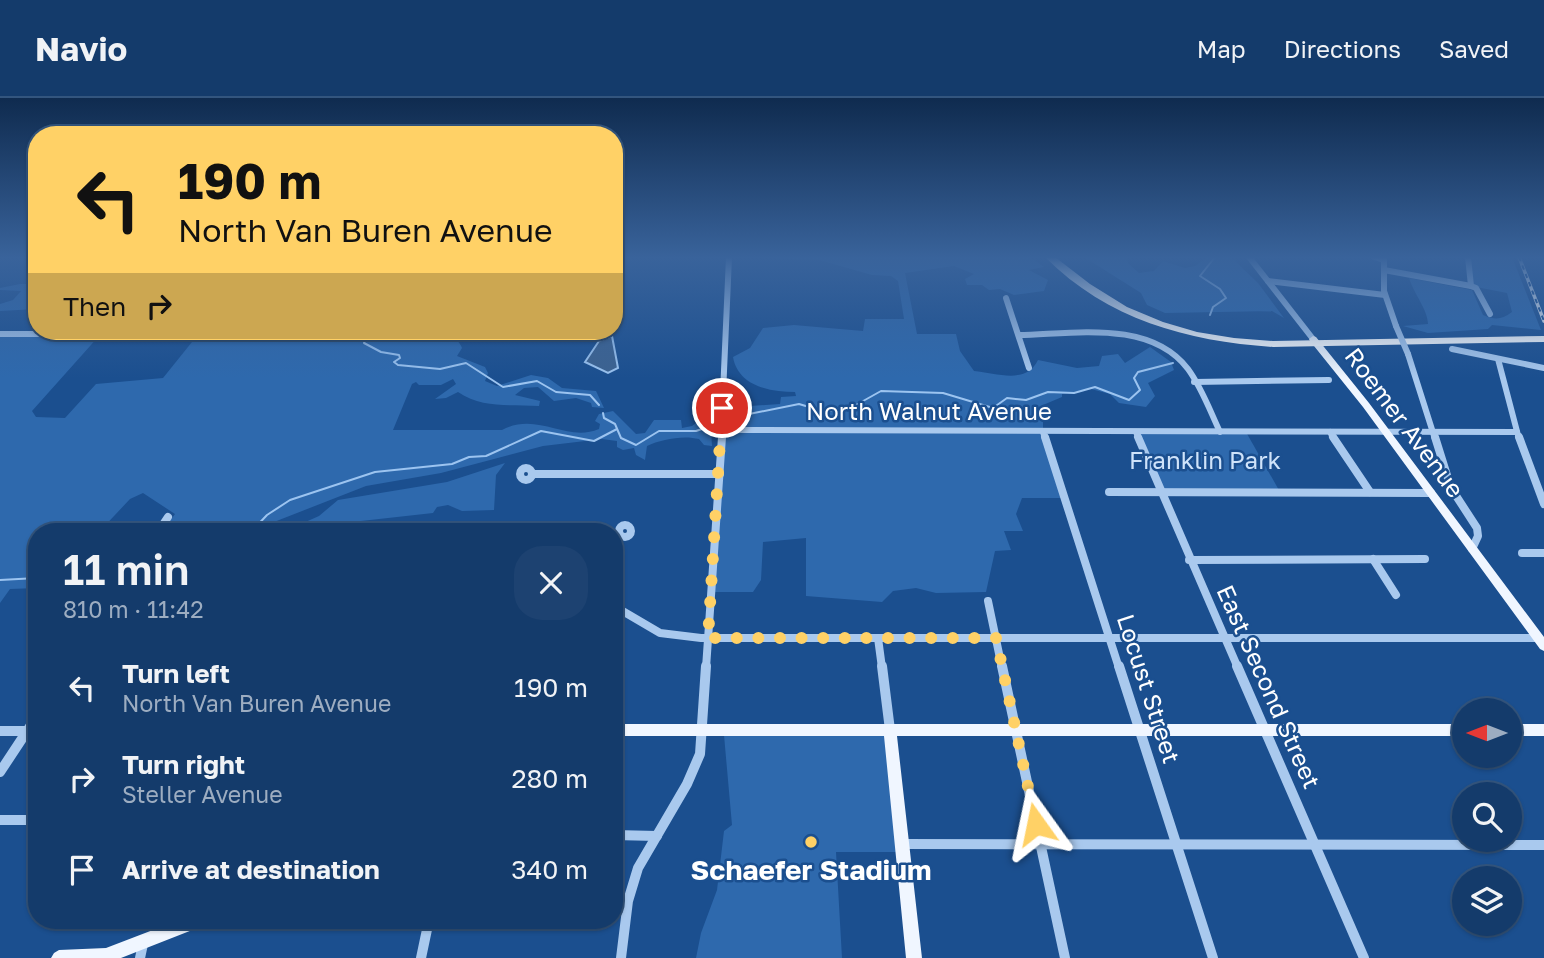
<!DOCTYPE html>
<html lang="en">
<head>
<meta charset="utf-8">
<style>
  :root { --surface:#143b6b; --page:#1d4271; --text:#f1f3f6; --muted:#9dadc1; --line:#33557e }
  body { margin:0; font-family:"Golos Text",sans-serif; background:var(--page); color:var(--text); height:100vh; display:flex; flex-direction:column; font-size:26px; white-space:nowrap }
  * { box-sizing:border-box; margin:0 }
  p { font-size:23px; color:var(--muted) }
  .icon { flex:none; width:38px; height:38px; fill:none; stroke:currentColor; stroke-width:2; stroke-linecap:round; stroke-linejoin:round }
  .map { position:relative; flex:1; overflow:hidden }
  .side { position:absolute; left:28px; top:425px; width:595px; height:406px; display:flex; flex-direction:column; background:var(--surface); border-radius:28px; box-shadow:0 2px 5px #0004,0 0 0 2px var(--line) }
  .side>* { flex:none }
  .guide { position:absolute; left:28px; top:28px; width:595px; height:214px; border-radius:28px; box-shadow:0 2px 5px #0004,0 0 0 2px var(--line); background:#ffd166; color:#111; overflow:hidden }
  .needle { width:46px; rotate:270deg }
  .buttons { position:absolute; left:1452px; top:600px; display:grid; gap:14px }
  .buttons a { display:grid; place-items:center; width:70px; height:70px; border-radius:50%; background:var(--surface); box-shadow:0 2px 5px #0004,0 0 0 2px var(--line); font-size:35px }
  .pin { position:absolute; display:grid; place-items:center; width:60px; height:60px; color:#fff; margin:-30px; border:4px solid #fff; border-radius:50%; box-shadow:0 2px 7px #0007 }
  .me { position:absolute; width:77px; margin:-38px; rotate:348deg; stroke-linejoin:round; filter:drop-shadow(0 0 5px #0008) }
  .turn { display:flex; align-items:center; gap:24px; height:147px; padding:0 35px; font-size:32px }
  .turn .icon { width:91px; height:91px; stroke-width:2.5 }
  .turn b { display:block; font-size:49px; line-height:60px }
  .then { display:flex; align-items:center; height:66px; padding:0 35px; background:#0003; gap:14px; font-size:26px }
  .round { display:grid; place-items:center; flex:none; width:74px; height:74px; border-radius:28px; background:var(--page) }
  .head { display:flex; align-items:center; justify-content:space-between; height:119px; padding:0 35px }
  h1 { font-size:42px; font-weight:600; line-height:52px }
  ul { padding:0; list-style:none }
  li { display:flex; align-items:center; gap:21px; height:91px; padding:0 35px }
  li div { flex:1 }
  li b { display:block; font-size:26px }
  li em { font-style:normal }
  header { display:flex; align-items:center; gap:42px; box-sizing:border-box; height:98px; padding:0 35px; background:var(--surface); border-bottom:2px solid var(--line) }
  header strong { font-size:33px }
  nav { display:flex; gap:38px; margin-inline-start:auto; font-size:24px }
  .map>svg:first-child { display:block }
</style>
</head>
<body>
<header>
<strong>Navio</strong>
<nav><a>Map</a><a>Directions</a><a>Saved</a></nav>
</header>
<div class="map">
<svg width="1544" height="860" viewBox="0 0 1544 860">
  <rect width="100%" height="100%" fill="#1b4f8f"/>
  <g fill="#2e69ad">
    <path d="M734,159H1030L1044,169L1029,172L1048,182L1044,193L1014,197L1000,191L989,192L982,187H967L965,181L974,176L954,168L905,175L917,236H956L960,253L974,273C997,275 1026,287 1038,262L1077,270L1099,268L1102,258L1118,256L1125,265L1150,249L1171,264L1174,272L1148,285L1155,298L1146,309L1119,305L1110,296L1091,291L1062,296V299L1043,307V334L1064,400H1022L1016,416L1023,433H1004L1011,452L995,453L986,494L936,495L916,490L893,493L882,504L806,498V440L763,444L761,482L753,494H711L722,310L780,306L781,299L796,298L795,294C770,294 738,288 733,259L750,250L763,230L794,227L863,233L865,221H904L898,183L891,178L872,177L819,162Z"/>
    <path d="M1084,159H1126L1128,165L1139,175L1154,173L1163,163L1185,170L1195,168L1208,159H1231L1258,185L1284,220L1272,213L1165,215L1147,207L1141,195Z"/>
    <path d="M1468,159H1512L1541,232L1492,227L1488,231L1428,235L1403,228L1428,226C1428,212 1414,196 1409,180L1472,192L1483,217C1495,222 1501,222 1512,214L1507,195L1471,188Z"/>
    <path d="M20,186H37V211L0,213V206L13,202L21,193L0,192V190Z"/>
    <path d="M287,233H437L440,239C450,240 458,239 462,250L457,258L485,269L488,275L485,283L497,288L531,277L548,280L562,290L596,293L604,310L592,309L591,305L576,300L554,303L538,289L524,290L515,297L540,303L539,308C511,306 483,311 458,294L446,300L435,301L456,286L453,281L441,287H419L416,284L412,286L393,332H502C538,313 566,345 599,331L600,326L595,323L599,316L613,313L636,336L645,335L654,322H681L682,330L692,328L701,321L711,331L712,348L704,347L699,341C684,337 661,341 647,348L645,362L636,357L634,350L623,352L617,349V343L602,341L543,348L441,375L366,388L274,424L263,434H162L175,416L143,395L130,401L99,434H37V490L10,491L0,505V238H99L32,313L36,319L65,320L96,286L163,280L196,239H283Z"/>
    <path d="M1136,334H1246L1280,394L1160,393Z"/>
    <path d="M505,365L496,377L494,412L462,413L448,407L437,409L433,415L361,423L358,426L360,430L351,434H283L319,418L338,402L447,384Z"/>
    <path d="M724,637L886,638L900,754H836L842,860H696L701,835L717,792L724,733L732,727Z"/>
  </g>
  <path fill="#3c6290" stroke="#9cc4f0" stroke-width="2" d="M612,238L618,270L608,275L585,264L599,243Z"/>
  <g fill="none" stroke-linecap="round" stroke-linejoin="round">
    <g stroke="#9cc4f0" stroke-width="2">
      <path d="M1210,217L1213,209L1226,200L1220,191L1200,178L1215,159"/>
      <path d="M367,233L364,245L381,254L399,257L400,260L394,264L398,267L440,271L466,265L503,289L537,283L556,294L590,297L599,307"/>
      <path d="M603,315L604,320L615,326L621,340L636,347L659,333H696L708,329"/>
      <path d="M729,320L799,306L826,314L856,307L881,293L943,295L993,310L1007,300L1026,302L1048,294L1074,295L1095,289L1129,302L1140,292L1134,280L1138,274L1173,265"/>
      <path d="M251,434L267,417L290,402L375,374L452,366L469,359L486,358L541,333L594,343L617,331"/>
      <path d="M0,482L37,480"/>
    </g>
    <g stroke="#a9c9ee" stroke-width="6">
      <path d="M1249,159L1313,241"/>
      <path d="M1374,159L1384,162"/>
      <path d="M1384,159V193L1396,228"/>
      <path d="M1468,159L1471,188L1476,190L1490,216"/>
      <path d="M1384,172L1471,188"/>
      <path d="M1268,183L1385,197"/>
      <path d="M1006,200L1029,270"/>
      <path d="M0,236H187"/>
      <path d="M1019,237C1073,236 1150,221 1188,271C1202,290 1210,313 1220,334"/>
      <path d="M1452,251L1544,270"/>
      <path d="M1408,256L1435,341"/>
      <path d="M1498,261L1519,341"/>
      <path d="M1194,284L1329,282"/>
      <path d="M722,332L1517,334"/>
      <path d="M1043,334L1045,341"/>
      <path d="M1136,334L1139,341"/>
      <path d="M1330,334L1334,341"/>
      <path d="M721,341L729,159"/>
    </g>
    <g stroke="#a9c9ee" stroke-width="8">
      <path d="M1045,339L1119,570"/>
      <path d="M1138,339L1238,570"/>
      <path d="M1333,339L1370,394"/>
      <path d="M1435,339L1451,390L1477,430L1478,438L1472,451"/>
      <path d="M1519,339L1544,406"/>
      <circle cx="526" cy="376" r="6"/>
      <path d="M534,376H720"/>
      <path d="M1109,394L1431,395"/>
      <circle cx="625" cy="433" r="6"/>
      <path d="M158,434L168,419"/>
      <path d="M1522,455H1544"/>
      <path d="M1373,461L1396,497"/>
      <path d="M1189,462L1425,461"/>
      <path d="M988,503L1002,570"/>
      <path d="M614,508L660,535L701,540H1538"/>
      <path d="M878,540L882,570"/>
      <path d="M706,570L722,339"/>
    </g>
    <g stroke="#a9c9ee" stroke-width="10">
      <path d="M882,568L890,632"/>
      <path d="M1002,568L1065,860"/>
      <path d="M1119,568L1213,860"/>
      <path d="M1237,568L1364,860"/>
      <path d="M0,633H27"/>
      <path d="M0,674L37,618"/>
      <path d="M0,722H37"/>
      <path d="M614,737L657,738"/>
      <path d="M902,746L1544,747"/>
      <path d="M140,860L143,846"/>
      <path d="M421,860L429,822"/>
      <path d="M621,860L628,803L638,770L687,686L700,656L706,568"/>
    </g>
    <g fill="#f0f6ff" fill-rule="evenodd">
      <path d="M1313,238L1316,239L1369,305L1544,539V553L1540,551L1363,309L1310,243L1309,241Z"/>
      <path d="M614,626H1465V638H897L922,860H906L884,638H614Z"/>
      <rect x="1510" y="626" width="34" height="12"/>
      <path d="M179,822H207L205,827L121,860H51L54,855L59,852L106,850Z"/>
    </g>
    <path fill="#fff" fill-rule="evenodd" d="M1045,159H1055L1090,186L1127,209L1163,224L1197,234L1234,240L1273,243L1544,238V244L1273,249C1187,243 1108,222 1045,159Z"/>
    <g stroke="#fff" stroke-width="3.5">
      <path id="rail" d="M1519,159L1544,223"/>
    </g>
    <use href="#rail" stroke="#1b4f8f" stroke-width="2" stroke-dasharray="4.5" stroke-linecap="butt"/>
    <path stroke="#a9c9ee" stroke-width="6" d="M1396,228L1408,256"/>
  </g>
  <linearGradient id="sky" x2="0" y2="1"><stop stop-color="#0f2b4f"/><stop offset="0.57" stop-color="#39639b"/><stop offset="1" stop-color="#39639b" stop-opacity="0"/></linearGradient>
  <rect width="1544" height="280" fill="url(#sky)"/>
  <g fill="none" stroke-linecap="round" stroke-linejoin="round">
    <path stroke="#ffd166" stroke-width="12" stroke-dasharray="0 21.6" d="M722,310L708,540H996L1036,726"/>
  </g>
  <circle fill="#ffd166" stroke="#1b4f8f" stroke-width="2.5" cx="811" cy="744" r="7"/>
  <g text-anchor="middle" stroke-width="5" stroke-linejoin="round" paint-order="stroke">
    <g font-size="24" fill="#fff" stroke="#1b4f8f">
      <text x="929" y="322">North Walnut Avenue</text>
      <text transform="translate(1404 325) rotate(53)" y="8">Roemer Avenue</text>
      <text transform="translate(1268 589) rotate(66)" y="8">East Second Street</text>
      <text transform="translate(1148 591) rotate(72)" y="8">Locust Street</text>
    </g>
    <g font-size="24" fill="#cfe3fa" stroke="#1b4f8f">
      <text x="1205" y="371">Franklin Park</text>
    </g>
    <g font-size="28" font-weight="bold" fill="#fff" stroke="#1b4f8f">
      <text x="811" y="782">Schaefer Stadium</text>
    </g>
  </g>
</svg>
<div class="buttons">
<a><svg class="needle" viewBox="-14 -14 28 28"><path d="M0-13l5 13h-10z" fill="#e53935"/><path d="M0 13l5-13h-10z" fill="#9dadc1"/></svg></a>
<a><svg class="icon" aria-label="search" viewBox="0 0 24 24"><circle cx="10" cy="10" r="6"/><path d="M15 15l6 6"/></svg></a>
<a><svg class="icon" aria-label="layers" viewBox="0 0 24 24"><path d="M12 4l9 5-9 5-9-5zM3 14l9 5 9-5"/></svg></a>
</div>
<div class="pin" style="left:722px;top:310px;background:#d93025"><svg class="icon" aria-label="arrive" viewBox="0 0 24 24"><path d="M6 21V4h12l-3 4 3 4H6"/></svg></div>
<svg class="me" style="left:1036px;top:726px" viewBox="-20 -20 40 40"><path d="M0-17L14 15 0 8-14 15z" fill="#ffd166" stroke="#fff" stroke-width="4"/></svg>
<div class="guide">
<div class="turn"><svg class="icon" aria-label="left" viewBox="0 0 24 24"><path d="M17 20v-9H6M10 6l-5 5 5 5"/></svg><div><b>190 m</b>North Van Buren Avenue</div></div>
<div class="then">Then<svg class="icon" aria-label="right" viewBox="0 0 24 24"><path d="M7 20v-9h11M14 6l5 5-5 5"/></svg></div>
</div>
<section class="side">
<div class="head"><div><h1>11 min</h1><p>810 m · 11:42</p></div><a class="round"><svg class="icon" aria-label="close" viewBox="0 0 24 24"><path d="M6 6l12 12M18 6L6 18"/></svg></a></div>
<ul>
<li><svg class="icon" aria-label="left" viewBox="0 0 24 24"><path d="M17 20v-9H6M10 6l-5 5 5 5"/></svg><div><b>Turn left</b><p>North Van Buren Avenue</p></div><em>190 m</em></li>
<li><svg class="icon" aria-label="right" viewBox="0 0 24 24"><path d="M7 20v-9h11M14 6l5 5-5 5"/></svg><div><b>Turn right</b><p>Steller Avenue</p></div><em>280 m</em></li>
<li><svg class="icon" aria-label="arrive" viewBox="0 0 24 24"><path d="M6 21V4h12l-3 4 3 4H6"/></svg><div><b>Arrive at destination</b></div><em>340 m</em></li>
</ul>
</section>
</div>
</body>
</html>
